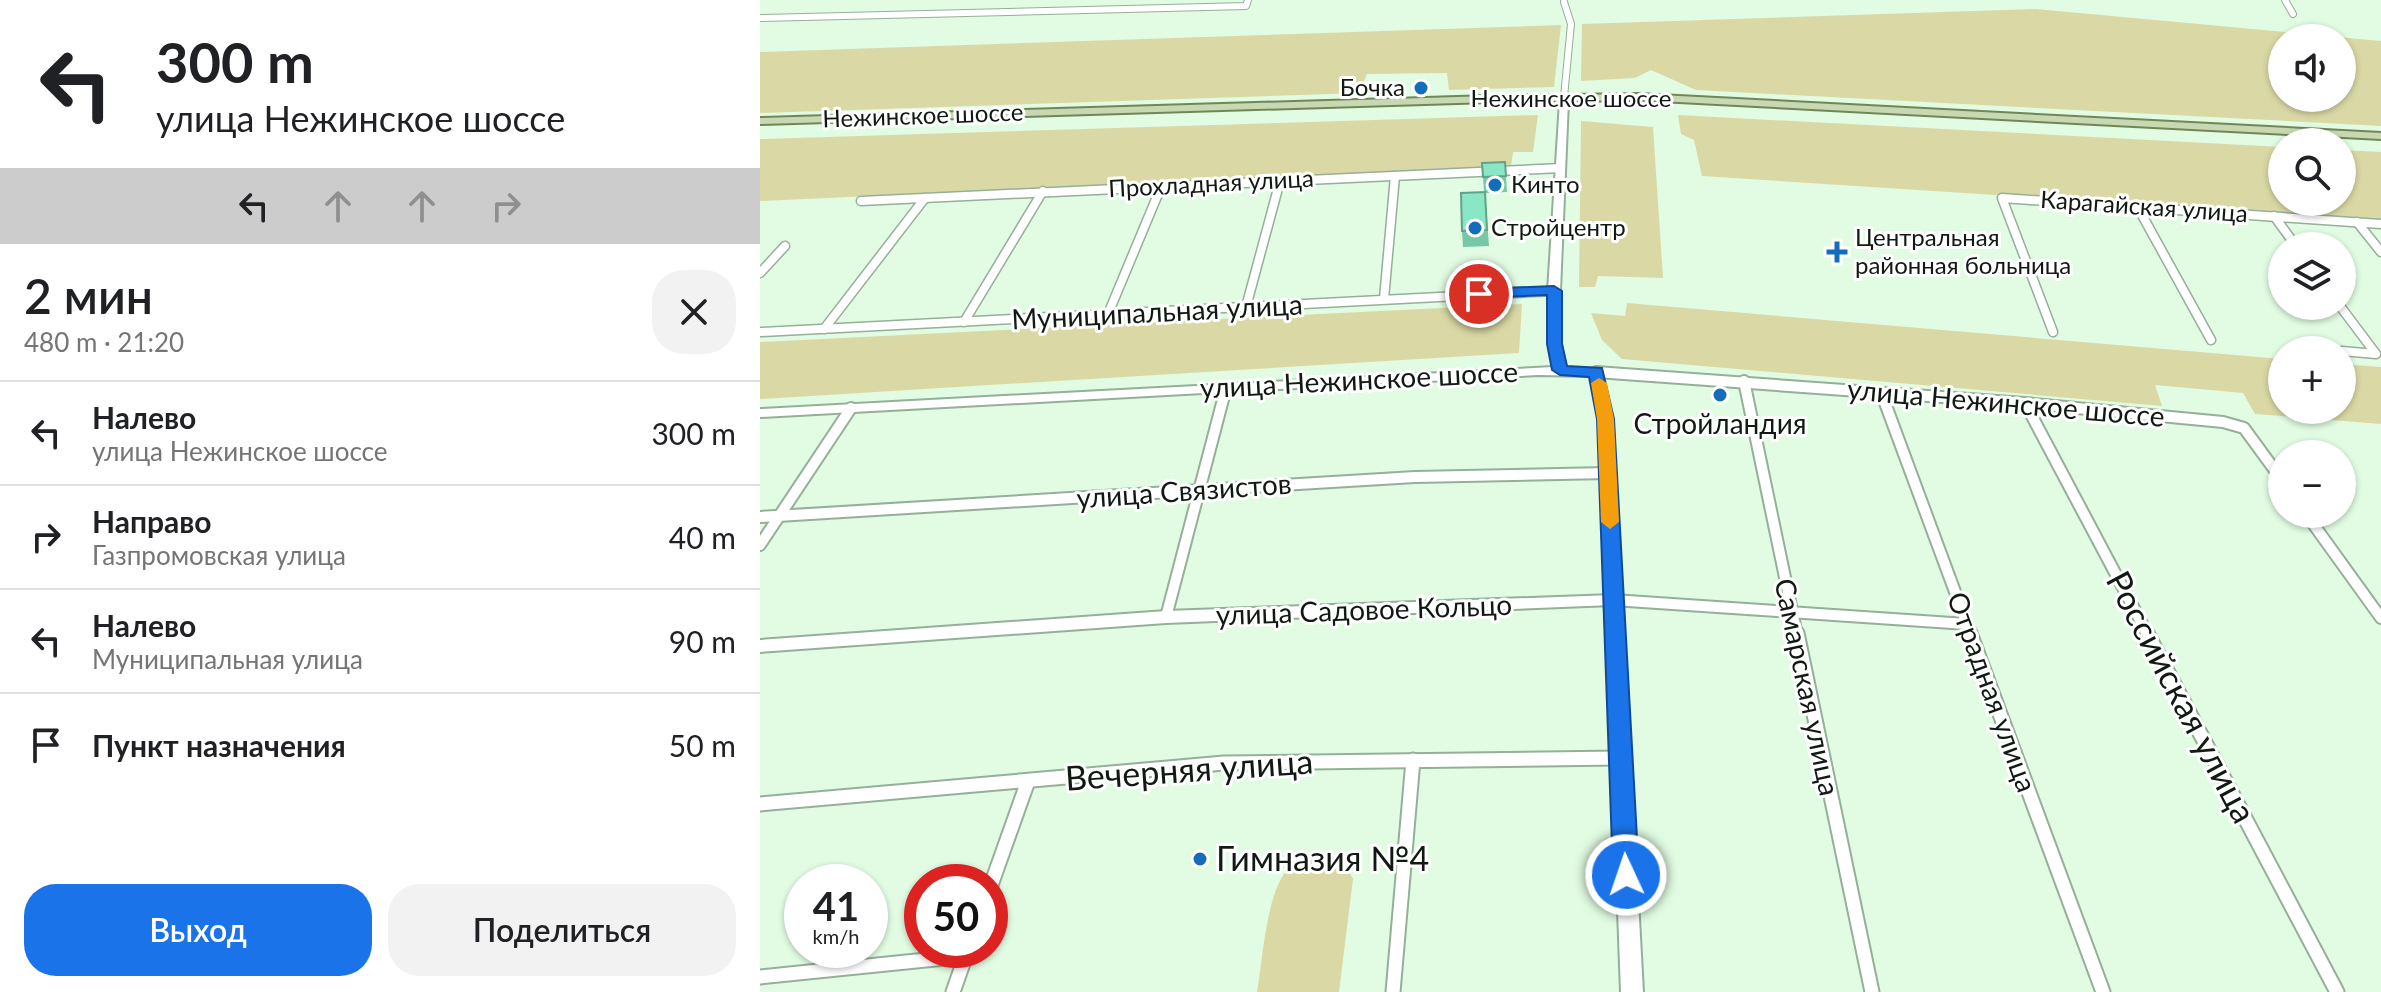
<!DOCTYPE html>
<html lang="ru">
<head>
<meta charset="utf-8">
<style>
  :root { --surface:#fff; --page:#f2f2f2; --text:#202124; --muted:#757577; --line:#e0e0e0; --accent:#1a73e8 }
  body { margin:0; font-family:Lato,sans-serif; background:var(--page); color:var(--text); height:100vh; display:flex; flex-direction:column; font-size:30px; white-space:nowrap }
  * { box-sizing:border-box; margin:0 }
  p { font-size:26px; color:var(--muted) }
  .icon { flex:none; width:44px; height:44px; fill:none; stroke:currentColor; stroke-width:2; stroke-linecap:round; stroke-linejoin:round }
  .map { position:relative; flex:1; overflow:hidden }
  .side { display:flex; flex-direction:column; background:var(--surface); width:760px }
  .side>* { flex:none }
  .banner { background:#fff; color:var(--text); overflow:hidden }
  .tools { position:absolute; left:1508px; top:24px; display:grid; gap:16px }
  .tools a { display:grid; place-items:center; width:88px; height:88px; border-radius:50%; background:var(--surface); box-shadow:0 2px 6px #0004; font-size:40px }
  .speed { position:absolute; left:24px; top:864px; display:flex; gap:16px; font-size:40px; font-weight:700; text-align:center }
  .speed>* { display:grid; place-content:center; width:104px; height:104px; border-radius:50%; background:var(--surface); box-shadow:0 2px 6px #0004; line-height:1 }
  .speed small { font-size:20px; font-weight:400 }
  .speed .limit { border:12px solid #d22; background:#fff; color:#111 }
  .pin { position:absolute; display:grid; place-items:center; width:68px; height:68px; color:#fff; margin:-34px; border:4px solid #fff; border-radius:50%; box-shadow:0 2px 8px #0007 }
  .me { position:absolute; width:88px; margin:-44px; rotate:357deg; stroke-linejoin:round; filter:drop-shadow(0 0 6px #0008) }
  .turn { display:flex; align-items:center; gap:28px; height:168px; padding:0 24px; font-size:36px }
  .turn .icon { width:104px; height:104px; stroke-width:2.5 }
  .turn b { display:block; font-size:56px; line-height:68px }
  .lanes { display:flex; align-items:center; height:76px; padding:0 24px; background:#0003; justify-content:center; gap:40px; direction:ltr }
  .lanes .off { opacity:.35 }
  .round { display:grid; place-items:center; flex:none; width:84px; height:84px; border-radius:32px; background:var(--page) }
  .overview { display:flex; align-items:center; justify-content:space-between; height:136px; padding:0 24px }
  h1 { font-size:48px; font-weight:600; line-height:60px }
  .cta { display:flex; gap:16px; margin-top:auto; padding:16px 24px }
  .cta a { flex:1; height:92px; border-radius:32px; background:var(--accent); color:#fff; font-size:32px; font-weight:600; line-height:92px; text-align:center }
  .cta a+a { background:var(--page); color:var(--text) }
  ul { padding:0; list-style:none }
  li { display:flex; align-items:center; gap:24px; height:104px; padding:0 24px; border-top:2px solid var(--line) }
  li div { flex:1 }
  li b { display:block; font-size:30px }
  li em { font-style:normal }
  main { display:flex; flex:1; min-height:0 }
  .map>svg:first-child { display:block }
</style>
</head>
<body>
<main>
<section class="side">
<div class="banner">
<div class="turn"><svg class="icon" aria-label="left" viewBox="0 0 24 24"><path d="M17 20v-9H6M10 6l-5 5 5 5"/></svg><div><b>300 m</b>улица Нежинское шоссе</div></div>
<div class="lanes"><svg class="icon" aria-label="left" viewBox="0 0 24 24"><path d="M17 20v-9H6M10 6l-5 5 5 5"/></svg><svg class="icon off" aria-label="ahead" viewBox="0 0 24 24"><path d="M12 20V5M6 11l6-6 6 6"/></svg><svg class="icon off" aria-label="ahead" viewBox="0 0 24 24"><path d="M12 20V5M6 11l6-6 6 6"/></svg><svg class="icon off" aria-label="right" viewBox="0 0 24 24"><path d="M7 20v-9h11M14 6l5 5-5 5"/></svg></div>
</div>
<div class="overview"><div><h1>2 мин</h1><p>480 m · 21:20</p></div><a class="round"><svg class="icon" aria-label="close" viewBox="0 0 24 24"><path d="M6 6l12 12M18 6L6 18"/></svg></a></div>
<ul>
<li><svg class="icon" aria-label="left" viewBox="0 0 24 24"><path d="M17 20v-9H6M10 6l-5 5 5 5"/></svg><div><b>Налево</b><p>улица Нежинское шоссе</p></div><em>300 m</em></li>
<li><svg class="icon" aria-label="right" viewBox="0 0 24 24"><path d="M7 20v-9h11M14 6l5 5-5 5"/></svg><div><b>Направо</b><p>Газпромовская улица</p></div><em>40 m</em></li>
<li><svg class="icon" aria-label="left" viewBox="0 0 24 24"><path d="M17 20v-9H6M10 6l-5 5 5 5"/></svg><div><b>Налево</b><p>Муниципальная улица</p></div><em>90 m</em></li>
<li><svg class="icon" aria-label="arrive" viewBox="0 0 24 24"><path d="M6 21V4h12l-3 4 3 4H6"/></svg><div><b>Пункт назначения</b></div><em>50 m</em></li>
</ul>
<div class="cta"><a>Выход</a><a>Поделиться</a></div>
</section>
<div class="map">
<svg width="1621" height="992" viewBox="0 0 1621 992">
  <rect width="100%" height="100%" fill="#e1fce3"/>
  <g fill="#dad9a5" fill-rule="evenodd">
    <path d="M1276,9L1621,41V126L936,90L891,70L875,78L821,81L822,24ZM1582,38V98H1522V38Z"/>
    <path d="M801,25L794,87L689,90L687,73L607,74L599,93L0,113V52Z"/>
    <path d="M778,115L773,152H753L751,167L0,201V139Z"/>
    <path d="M918,115L1522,147V202H1582V150L1621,152V220L942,176L934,140L921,134Z"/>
    <path d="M821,121L893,127L903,278L838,276L835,287H819Z"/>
    <path d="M867,303L1522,359V410H1582V364L1621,367V424L1495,414L1483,393L1395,385L1402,406L862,359L842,340L831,313L865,316Z"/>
    <path d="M762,304L759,353L0,399V342Z"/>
    <path d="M561,857L587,868L593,879L579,992H497C503,960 506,887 531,866C541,859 550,859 561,857Z"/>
  </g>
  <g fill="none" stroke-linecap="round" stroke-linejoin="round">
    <g stroke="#96af98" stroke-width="8">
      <g id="minor-far3">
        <path d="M1525,0L1533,14"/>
        <path d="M804,2L811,24L804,97"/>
        <path d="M0,18L486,6L488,0"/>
      </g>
    </g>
    <g stroke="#96af98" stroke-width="11">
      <g id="minor-far2">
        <path d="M101,201L801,168"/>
        <path d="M1377,206L1451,340"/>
        <path d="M1514,216L1536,246"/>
        <path d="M1597,222L1621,252"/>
        <path d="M0,273L25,246"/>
        <path d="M624,299L635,176"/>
        <path d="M1580,306L1616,354L1582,351"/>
        <path d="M486,307L520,181"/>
        <path d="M348,314L401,187"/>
        <path d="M204,322L283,191"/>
        <path d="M64,329L165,198"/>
        <path d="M0,332L794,291"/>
        <path d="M1293,332L1242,198L1621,224"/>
        <path d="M1539,348L1564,350"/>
      </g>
    </g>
    <g stroke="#96af98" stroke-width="14">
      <g id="minor-far1">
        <path d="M836,372L1265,403L1463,422L1484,428L1522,480"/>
        <path d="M984,381L1037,635"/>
        <path d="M1121,392L1211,635"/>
        <path d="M1265,403L1388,635"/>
        <path d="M1546,514L1621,618"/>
        <path d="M0,517L655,477L848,473"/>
        <path d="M0,545L91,408"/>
        <path d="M853,600L1207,624"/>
        <path d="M406,617L466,388"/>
      </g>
    </g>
    <g stroke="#96af98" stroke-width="17">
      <g id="minor">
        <path d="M1037,633L1112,992"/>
        <path d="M1210,633L1343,992"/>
        <path d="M1387,633L1577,992"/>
        <path d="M0,804L464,763L860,758"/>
        <path d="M230,888L268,781"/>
        <path d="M0,977L205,956"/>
        <path d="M193,992L207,952"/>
        <path d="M633,992L653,760"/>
      </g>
    </g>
    <g stroke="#96af98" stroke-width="4">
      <path id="tertiary" d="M853,595L858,596L860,600L858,604L853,605L406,623L0,652V640L406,611Z"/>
    </g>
    <g stroke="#96af98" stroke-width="4">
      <path id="secondary" d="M804,98L808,101L800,291L801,344L806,368L840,369L852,419L883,992H861L840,419L831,376L778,375L0,417V409L793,367L789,344L788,291L800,101Z"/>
    </g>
    <g stroke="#718658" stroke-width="4">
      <path id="primary" d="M880,94L1621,133V139L880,100L730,102L0,124V118L730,96Z"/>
    </g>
    <use href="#minor-far3" stroke="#fff" stroke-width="6"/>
    <use href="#minor-far2" stroke="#fff" stroke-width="8"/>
    <use href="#minor-far1" stroke="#fff" stroke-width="10"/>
    <use href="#minor" stroke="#fff" stroke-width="13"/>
    <use href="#tertiary" fill="#fff" fill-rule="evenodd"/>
    <use href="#secondary" fill="#fff" fill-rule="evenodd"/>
    <use href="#primary" fill="#c8d9b2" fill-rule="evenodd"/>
  </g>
  <path fill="#77c7a9" d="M745,162L747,192L725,193L729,246L703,247L702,231L724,192L722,163Z"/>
  <g fill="#8ae7c5" stroke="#61a28a" stroke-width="2">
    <path d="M745,162L746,176L723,177L722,163Z"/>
    <path d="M725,192L727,230L702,231L701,193Z"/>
  </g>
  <path fill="#1a73e8" stroke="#114b97" stroke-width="2" d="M794,286L802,291V344L807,366L842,368L854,419L879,875L875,884L866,888L857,884L853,875L837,419L829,377L800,375L792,370L787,344V295L719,298L712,294L719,289Z"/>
  <path fill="#f59e0b" d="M839,378L847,383L854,419L859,522L850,529L841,522L837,419L831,383Z"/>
  <g fill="#136dbb" stroke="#fff" stroke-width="3">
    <circle cx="661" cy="88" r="8"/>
    <circle cx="735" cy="185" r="8"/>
    <circle cx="715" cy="228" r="8"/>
    <path d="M1073 240h8v8h8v8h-8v8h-8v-8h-8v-8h8z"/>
    <circle cx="960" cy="395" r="8"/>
    <circle cx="440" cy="859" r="8"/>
  </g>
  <g text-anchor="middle" stroke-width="6" stroke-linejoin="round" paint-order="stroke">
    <g font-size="24" fill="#111a12" stroke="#fff" text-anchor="start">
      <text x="645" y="96" text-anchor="end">Бочка</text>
      <text x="751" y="193">Кинто</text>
      <text x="731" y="236">Стройцентр</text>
      <text x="1095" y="246">Центральная<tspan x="1095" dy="28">районная больница</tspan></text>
    </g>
    <g font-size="24" fill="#111a12" stroke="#fff">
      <text x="811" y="107">Нежинское шоссе</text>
      <text transform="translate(163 116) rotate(-2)" y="8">Нежинское шоссе</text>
      <text transform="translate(451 184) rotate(-3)" y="8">Прохладная улица</text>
      <text transform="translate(1384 207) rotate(4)" y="8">Карагайская улица</text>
    </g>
    <g font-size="28" fill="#111a12" stroke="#fff">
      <text transform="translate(397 312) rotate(-3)" y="10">Муниципальная улица</text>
      <text transform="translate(599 380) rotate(-3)" y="10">улица Нежинское шоссе</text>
      <text transform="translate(1246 403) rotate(5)" y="10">улица Нежинское шоссе</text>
      <text transform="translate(424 491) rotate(-4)" y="10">улица Связистов</text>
      <text transform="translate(604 610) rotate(-2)" y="10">улица Садовое Кольцо</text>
      <text transform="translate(1047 687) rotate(78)" y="10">Самарская улица</text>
      <text transform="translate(1232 692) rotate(70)" y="10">Отрадная улица</text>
    </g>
    <g font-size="28" fill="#111a12" stroke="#fff">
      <text x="960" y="434">Стройландия</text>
    </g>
    <g font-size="34" fill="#111a12" stroke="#fff">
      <text transform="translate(1421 697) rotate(62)" y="12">Российская улица</text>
      <text transform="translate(429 770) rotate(-4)" y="12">Вечерняя улица</text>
    </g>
    <g font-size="34" fill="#111a12" stroke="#fff" text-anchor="start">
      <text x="456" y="871">Гимназия №4</text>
    </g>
  </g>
</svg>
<div class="tools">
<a><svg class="icon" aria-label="sound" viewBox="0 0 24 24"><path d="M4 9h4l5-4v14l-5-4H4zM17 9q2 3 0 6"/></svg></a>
<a><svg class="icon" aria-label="search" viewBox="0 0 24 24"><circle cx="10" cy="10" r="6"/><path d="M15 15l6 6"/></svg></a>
<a><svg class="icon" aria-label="layers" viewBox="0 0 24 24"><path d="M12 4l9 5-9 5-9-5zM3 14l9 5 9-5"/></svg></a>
<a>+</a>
<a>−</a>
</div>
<div class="speed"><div>41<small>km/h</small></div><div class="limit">50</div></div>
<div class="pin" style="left:719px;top:294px;background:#d93025"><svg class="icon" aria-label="arrive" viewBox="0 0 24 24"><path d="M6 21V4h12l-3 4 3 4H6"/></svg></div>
<svg class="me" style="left:866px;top:875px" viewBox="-20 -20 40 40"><circle r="17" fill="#1a73e8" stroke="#fff" stroke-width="3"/><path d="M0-11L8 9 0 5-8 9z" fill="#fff"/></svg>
</div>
</main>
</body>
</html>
